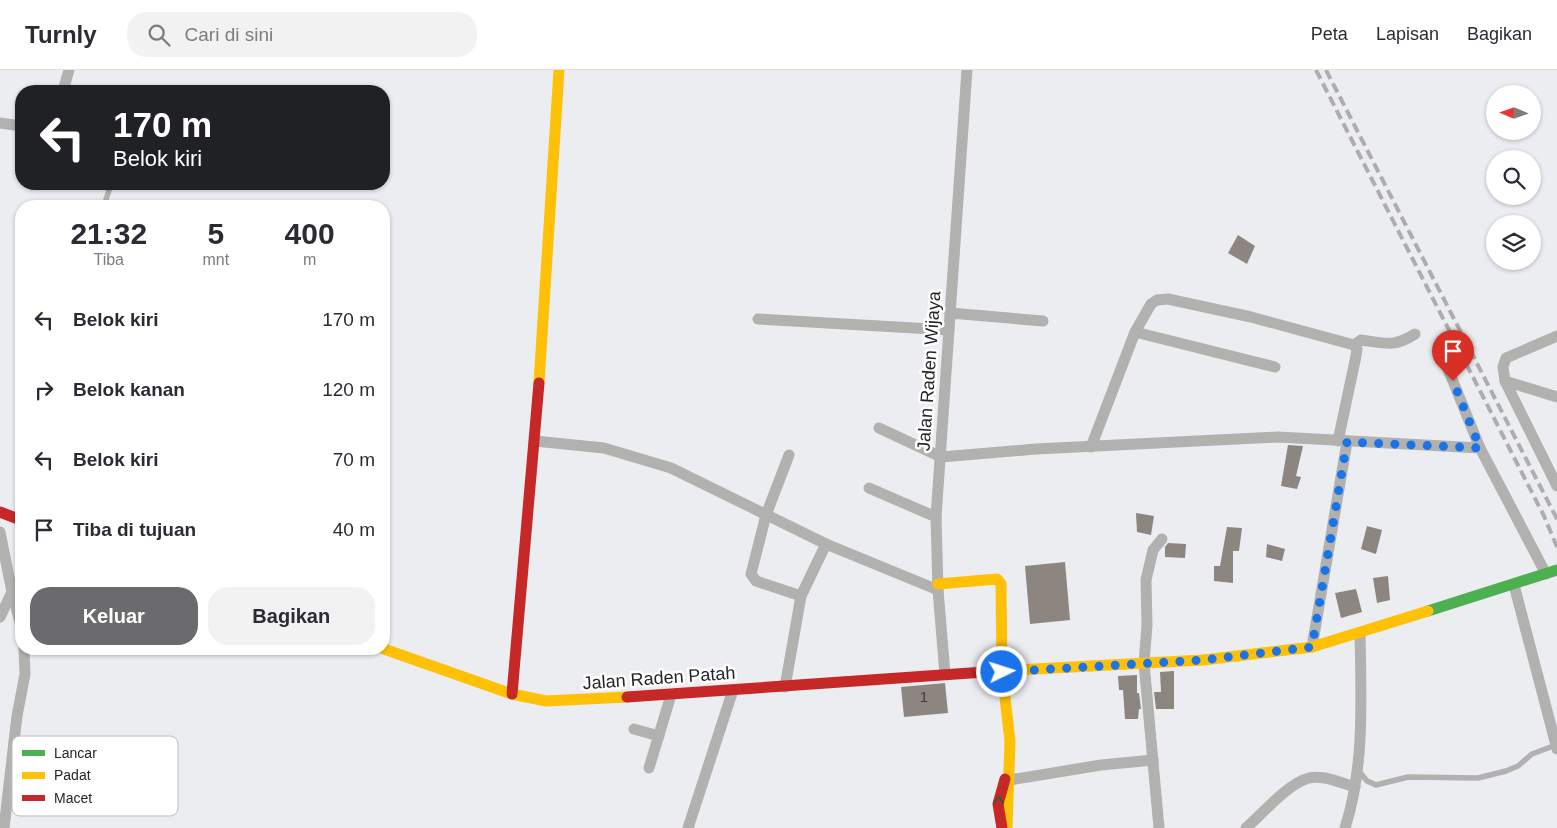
<!DOCTYPE html>
<html lang="id">
<head>
<meta charset="utf-8">
<style>
  :root { --surface:#fff; --page:#f2f2f3; --text:#2b2b33; --muted:#7c7c81; --line:#e1e1e2; --accent:#6b6b6e }
  body { margin:0; font-family:Helvetica,sans-serif; background:var(--page); color:var(--text); height:100vh; display:flex; flex-direction:column; font-size:19px; white-space:nowrap }
  * { box-sizing:border-box; margin:0 }
  p { font-size:16px; color:var(--muted) }
  .icon { flex:none; width:28px; height:28px; fill:none; stroke:currentColor; stroke-width:2; stroke-linecap:round; stroke-linejoin:round }
  .map { position:relative; flex:1; overflow:hidden }
  .side { position:absolute; left:15px; top:130px; width:375px; height:455px; display:flex; flex-direction:column; background:var(--surface); border-radius:20px; box-shadow:0 1px 4px #0004 }
  .side>* { flex:none }
  .guide { position:absolute; left:15px; top:15px; width:375px; height:105px; border-radius:20px; box-shadow:0 1px 4px #0004; background:#202124; color:#fff; overflow:hidden }
  .needle { width:32px; rotate:272deg }
  .controls { position:absolute; left:1486px; top:15px; display:grid; gap:10px }
  .controls a { display:grid; place-items:center; width:55px; height:55px; border-radius:50%; background:var(--surface); box-shadow:0 1px 4px #0004; font-size:25px }
  .pin { position:absolute; display:grid; place-items:center; width:42px; height:42px; color:#fff; margin:-51px -21px; border-radius:50% 50% 50% 0; rotate:-45deg; box-shadow:0 0 5px #0007 }
  .pin .icon { rotate:45deg }
  .me { position:absolute; width:55px; margin:-28px; rotate:86deg; stroke-linejoin:round; filter:drop-shadow(0 0 4px #0008) }
  .turn { display:flex; align-items:center; gap:18px; height:105px; padding:0 15px; font-size:22px }
  .turn .icon { width:65px; height:65px; stroke-width:2.5 }
  .turn b { display:block; font-size:35px; line-height:42px }
  .eta { display:flex; justify-content:space-evenly; align-items:center; height:85px; text-align:center }
  .eta b { font-size:30px; font-weight:700; line-height:35px }
  .action { display:flex; gap:10px; margin-top:auto; padding:10px 15px }
  .action a { flex:1; height:58px; border-radius:20px; background:var(--accent); color:#fff; font-size:20px; font-weight:700; line-height:58px; text-align:center }
  .action a+a { background:var(--page); color:var(--text) }
  ul { padding:0; list-style:none }
  li { display:flex; align-items:center; gap:15px; height:70px; padding:0 15px }
  li div { flex:1 }
  li b { display:block; font-size:19px }
  li em { font-style:normal }
  header { display:flex; align-items:center; gap:30px; box-sizing:border-box; height:70px; padding:0 25px; background:var(--surface); border-bottom:1px solid var(--line) }
  header strong { font-size:24px }
  nav { display:flex; gap:28px; margin-inline-start:auto; font-size:18px }
  .search { width:350px; height:45px; background:var(--page); display:flex; align-items:center; gap:12px; box-sizing:border-box; padding:0 18px; border-radius:20px; color:var(--muted); font-size:19px }
  .map>svg:first-child { display:block }
</style>
</head>
<body>
<header>
<strong>Turnly</strong>
<div class="search"><svg class="icon" aria-label="search" viewBox="0 0 24 24"><circle cx="10" cy="10" r="6"/><path d="M15 15l6 6"/></svg>Cari di sini</div>
<nav><a>Peta</a><a>Lapisan</a><a>Bagikan</a></nav>
</header>
<div class="map">
<svg width="1557" height="758" viewBox="0 0 1557 758">
  <rect width="100%" height="100%" fill="#ecedf1"/>
  <g fill="#8d8580">
    <path d="M1238,165L1255,176L1247,194L1228,183Z"/>
    <path d="M1288,375L1303,376L1296,406L1301,407L1297,419L1281,416Z"/>
    <path d="M1136,443L1154,446L1151,465L1137,462Z"/>
    <path d="M1367,456L1382,460L1376,484L1361,479Z"/>
    <path d="M1227,457L1242,458L1239,481H1233V513L1214,511V496H1220Z"/>
    <path d="M1168,473L1186,474L1185,488L1165,487V477Z"/>
    <path d="M1267,474L1285,479L1282,491L1266,487Z"/>
    <path d="M1065,492L1070,550L1030,554L1025,496Z"/>
    <path d="M1388,506L1390,530L1377,533L1373,508Z"/>
    <path d="M1356,519L1362,542L1341,548L1335,523Z"/>
    <path d="M1174,601V639H1156L1154,622H1161L1160,602Z"/>
    <path d="M1137,605V623H1139L1141,639H1139L1138,649H1125L1123,620H1119L1118,606Z"/>
    <path d="M945,613L948,643L904,647L901,617Z"/>
  </g>
  <g fill="none" stroke-linecap="round" stroke-linejoin="round">
    <g stroke="#b1b1b0" stroke-width="5.5">
      <path d="M104,136L111,114"/>
      <path d="M1358,700L1367,711L1376,715L1408,707L1478,708L1506,701L1518,696L1532,684L1556,675"/>
    </g>
    <g stroke="#b1b1b0" stroke-width="11">
      <path d="M63,21L69,0"/>
      <path d="M0,53L21,56"/>
      <path d="M950,243L1043,251"/>
      <path d="M758,249L949,260"/>
      <path d="M1135,262L1275,297"/>
      <path d="M1557,266L1506,288L1503,297L1505,311L1557,416"/>
      <path d="M1354,275L1361,270C1385,273 1393,278 1415,264"/>
      <path d="M1446,294L1480,378L1546,504"/>
      <path d="M1505,311L1557,327"/>
      <path d="M879,358L941,387L1036,379L1278,367L1480,378"/>
      <path d="M535,371L604,378L671,398L826,474L938,520"/>
      <path d="M1091,377L1135,262L1151,234L1157,230L1168,229L1251,247L1354,275L1357,279L1356,286L1338,371"/>
      <path d="M789,385L766,445L751,504L756,511L801,526"/>
      <path d="M869,418L936,447"/>
      <path d="M0,462L12,522L0,547"/>
      <path d="M1514,515L1557,679"/>
      <path d="M12,522L21,556"/>
      <path d="M1312,577L1347,372"/>
      <path d="M945,604L938,520L936,447L967,0"/>
      <path d="M785,617L801,526L826,474"/>
      <path d="M634,659L659,666"/>
      <path d="M649,698L671,625"/>
      <path d="M1010,710L1101,695L1153,690"/>
      <path d="M4,758L17,646L25,604L24,579"/>
      <path d="M688,758L733,620"/>
      <path d="M1159,758L1144,593L1147,555L1146,510L1153,480L1162,469"/>
      <path d="M1246,758C1261,745 1287,715 1306,709C1320,703 1341,713 1355,717"/>
      <path d="M1345,758C1365,696 1361,627 1360,563"/>
    </g>
    <path stroke="#4caf50" stroke-width="11" d="M1428,541L1557,500"/>
    <g stroke="#ffc107" stroke-width="11">
      <path d="M539,313L559,0"/>
      <path d="M938,514L997,509L1001,514L1002,602L1010,671L1007,758"/>
      <path d="M384,579L512,624L546,631L627,627"/>
      <path d="M999,601L1203,590L1312,577L1428,541"/>
    </g>
    <g stroke="#c62828" stroke-width="11">
      <path d="M0,442L21,450"/>
      <path d="M512,624L539,313"/>
      <path d="M627,627L999,601"/>
      <path d="M1002,758L998,734L1005,709"/>
    </g>
    <g stroke="#adadaf" stroke-width="4" stroke-dasharray="10 5" stroke-linecap="butt">
      <path d="M1316,0L1544,446L1557,477"/>
      <path d="M1326,0L1557,449"/>
    </g>
  </g>
  <defs><path id="oneway-chevron" d="M-2-3.5L2.5 0L-2 3.5" fill="none" stroke-width="1.6" stroke-linecap="round" stroke-linejoin="round" transform="scale(1.25)"/></defs>
  <use stroke="#355c37" href="#oneway-chevron" transform="translate(999 730) rotate(-82)"/>
  <g fill="none" stroke-linecap="round" stroke-linejoin="round">
    <path stroke="#1a73e8" stroke-width="9" stroke-dasharray="0 16.2" d="M1002,602L1203,590L1312,577L1347,372L1480,378L1453,311"/>
  </g>
  <g text-anchor="middle" stroke-width="5" stroke-linejoin="round" paint-order="stroke">
    <g font-size="15" fill="#3f3d3d">
      <text x="924" y="632">1</text>
    </g>
    <g font-size="18" fill="#252527" stroke="#fff">
      <text transform="translate(929 301) rotate(-86)" y="6">Jalan Raden Wijaya</text>
      <text transform="translate(659 608) rotate(-4)" y="6">Jalan Raden Patah</text>
    </g>
  </g>
  <rect x="12" y="666" width="166" height="80" rx="8" fill="#fff" stroke="#bebebe" stroke-width="1"/>
  <rect x="22" y="680" width="23" height="6" fill="#4caf50"/>
  <rect x="22" y="702" width="23" height="7" fill="#ffc107"/>
  <rect x="22" y="725" width="23" height="6" fill="#c62828"/>
  <g font-size="14" fill="#252527">
    <text x="54" y="688">Lancar</text>
    <text x="54" y="710">Padat</text>
    <text x="54" y="733">Macet</text>
  </g>
</svg>
<div class="controls">
<a><svg class="needle" viewBox="-14 -14 28 28"><path d="M0-13l5 13h-10z" fill="#e53935"/><path d="M0 13l5-13h-10z" fill="#7c7c81"/></svg></a>
<a><svg class="icon" aria-label="search" viewBox="0 0 24 24"><circle cx="10" cy="10" r="6"/><path d="M15 15l6 6"/></svg></a>
<a><svg class="icon" aria-label="layers" viewBox="0 0 24 24"><path d="M12 4l9 5-9 5-9-5zM3 14l9 5 9-5"/></svg></a>
</div>
<div class="pin" style="left:1453px;top:311px;background:#d93025"><svg class="icon" aria-label="arrive" viewBox="0 0 24 24"><path d="M6 21V4h12l-3 4 3 4H6"/></svg></div>
<svg class="me" style="left:1002px;top:602px" viewBox="-20 -20 40 40"><circle r="17" fill="#1a73e8" stroke="#fff" stroke-width="3"/><path d="M0-11L8 9 0 5-8 9z" fill="#fff"/></svg>
<div class="guide">
<div class="turn"><svg class="icon" aria-label="left" viewBox="0 0 24 24"><path d="M17 20v-9H6M10 6l-5 5 5 5"/></svg><div><b>170 m</b>Belok kiri</div></div>
</div>
<section class="side">
<div class="eta">
<div><b>21:32</b><p>Tiba</p></div>
<div><b>5</b><p>mnt</p></div>
<div><b>400</b><p>m</p></div>
</div>
<ul>
<li><svg class="icon" aria-label="left" viewBox="0 0 24 24"><path d="M17 20v-9H6M10 6l-5 5 5 5"/></svg><div><b>Belok kiri</b></div><em>170 m</em></li>
<li><svg class="icon" aria-label="right" viewBox="0 0 24 24"><path d="M7 20v-9h11M14 6l5 5-5 5"/></svg><div><b>Belok kanan</b></div><em>120 m</em></li>
<li><svg class="icon" aria-label="left" viewBox="0 0 24 24"><path d="M17 20v-9H6M10 6l-5 5 5 5"/></svg><div><b>Belok kiri</b></div><em>70 m</em></li>
<li><svg class="icon" aria-label="arrive" viewBox="0 0 24 24"><path d="M6 21V4h12l-3 4 3 4H6"/></svg><div><b>Tiba di tujuan</b></div><em>40 m</em></li>
</ul>
<div class="action"><a>Keluar</a><a>Bagikan</a></div>
</section>
</div>
</body>
</html>
